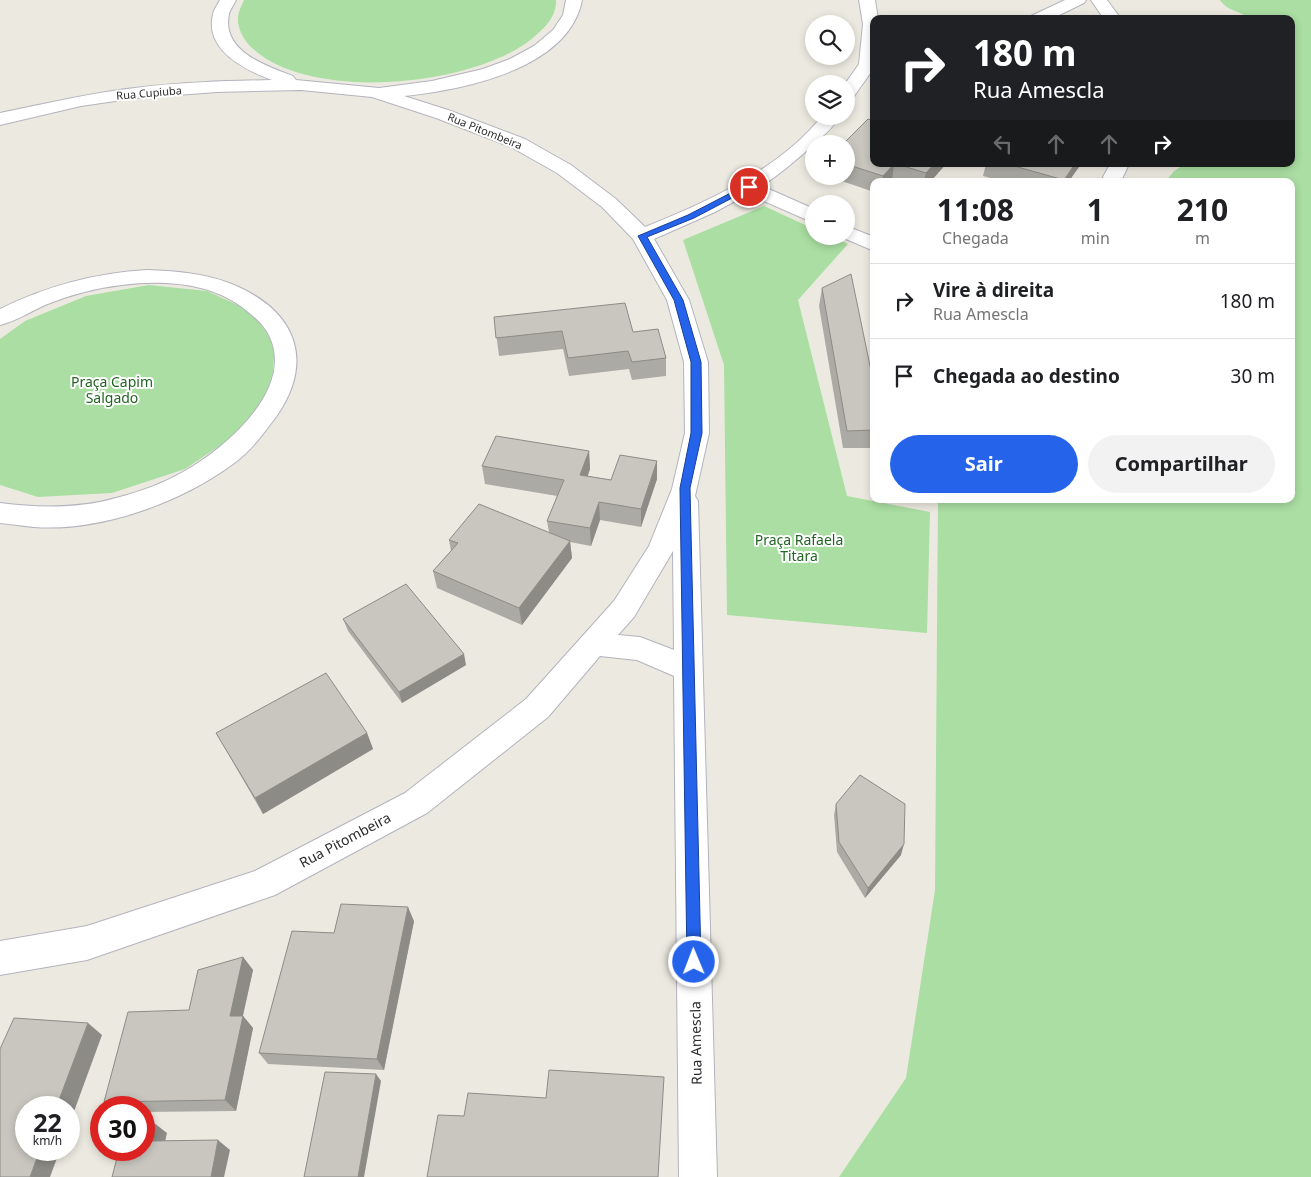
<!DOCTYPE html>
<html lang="pt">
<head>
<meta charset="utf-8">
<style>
  :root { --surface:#fff; --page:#f2f2f2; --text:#202124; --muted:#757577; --line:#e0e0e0; --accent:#2563eb }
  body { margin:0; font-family:"Noto Sans",sans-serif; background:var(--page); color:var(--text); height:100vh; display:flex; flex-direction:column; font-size:19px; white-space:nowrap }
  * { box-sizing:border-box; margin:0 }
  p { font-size:16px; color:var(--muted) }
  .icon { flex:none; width:28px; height:28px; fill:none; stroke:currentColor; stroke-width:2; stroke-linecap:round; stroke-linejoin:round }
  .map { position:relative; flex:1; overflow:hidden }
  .panel { position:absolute; left:870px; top:178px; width:425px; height:325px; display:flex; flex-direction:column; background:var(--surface); border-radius:10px; box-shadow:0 2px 8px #0003 }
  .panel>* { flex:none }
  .guide { position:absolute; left:870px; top:15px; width:425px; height:152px; border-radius:10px; box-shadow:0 2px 8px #0003; background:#202124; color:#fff; overflow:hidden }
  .fabs { position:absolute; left:805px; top:15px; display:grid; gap:10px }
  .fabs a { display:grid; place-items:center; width:50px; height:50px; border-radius:50%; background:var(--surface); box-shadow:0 2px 8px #0003; font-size:25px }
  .speed { position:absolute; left:15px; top:1096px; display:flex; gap:10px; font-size:25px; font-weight:700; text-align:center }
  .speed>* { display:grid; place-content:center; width:65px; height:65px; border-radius:50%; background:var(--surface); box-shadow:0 2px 8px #0003; line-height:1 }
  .speed small { font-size:12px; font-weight:400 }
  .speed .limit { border:8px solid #d22; background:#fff; color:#111 }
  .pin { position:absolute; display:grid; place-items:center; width:42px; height:42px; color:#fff; margin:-21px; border:2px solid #fff; border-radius:50%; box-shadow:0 1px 5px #0007 }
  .me { position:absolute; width:55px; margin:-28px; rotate:359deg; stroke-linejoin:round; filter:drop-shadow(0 0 4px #0008) }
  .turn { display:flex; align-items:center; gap:18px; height:105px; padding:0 20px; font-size:22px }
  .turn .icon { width:65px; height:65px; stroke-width:2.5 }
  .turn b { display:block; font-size:35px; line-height:42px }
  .lanes { display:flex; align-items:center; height:48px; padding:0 20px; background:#0003; justify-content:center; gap:25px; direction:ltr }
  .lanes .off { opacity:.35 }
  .eta { display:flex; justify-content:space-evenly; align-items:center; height:85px; text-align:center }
  .eta b { font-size:30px; font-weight:700; line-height:35px }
  .cta { display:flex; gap:10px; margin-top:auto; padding:10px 20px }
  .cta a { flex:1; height:58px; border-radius:30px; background:var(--accent); color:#fff; font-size:20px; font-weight:700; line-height:58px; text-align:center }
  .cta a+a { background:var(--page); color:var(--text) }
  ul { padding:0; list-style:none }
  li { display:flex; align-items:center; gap:15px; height:75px; padding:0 20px; border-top:1px solid var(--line) }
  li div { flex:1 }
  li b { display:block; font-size:19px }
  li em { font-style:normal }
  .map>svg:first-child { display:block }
</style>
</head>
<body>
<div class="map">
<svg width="1311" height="1177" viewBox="0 0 1311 1177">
  <rect width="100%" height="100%" fill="#eceae0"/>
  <g fill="#aadea2">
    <path d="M244,0H556C557,16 545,28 534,37C476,87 305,104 249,45C243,38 237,27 238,18C238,12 242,5 244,0Z"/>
    <path d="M1220,0H1311V1177H839L906,1078L935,890L938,499H1291V181H1166L1174,171L1185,164H1291V19H1249C1238,9 1228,12 1220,0Z"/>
    <path d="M764,206L814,229V236H831L848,244L798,300L847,496L930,512L927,633L727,615L724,365L683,240Z"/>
    <path d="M149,285L207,291L251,311L275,344L272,386L242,431L185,469L112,493L38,497L0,485V339L25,321L86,296Z"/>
  </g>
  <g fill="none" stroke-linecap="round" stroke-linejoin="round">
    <g stroke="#b3b3be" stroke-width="2">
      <g id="minor">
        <path d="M220,0H236C234,5 230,9 229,14C221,51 266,66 293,76L296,80L379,88L432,81L483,69L510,59L534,46L553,30L563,15L566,0H582C569,69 463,90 404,96L448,110L525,139L571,165L616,199L645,227C706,203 780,169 822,116H840C833,128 823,136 814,144C798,159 781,173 762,186L814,209V223L748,194L715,212L654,239L689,300L708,362L709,433L695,496L698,501L717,1177H679L674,676L637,660L600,656L548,717L427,813L275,895L87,960L0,975V941L87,926L255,871L405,793L526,699L614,601L649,546L672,489L685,433L684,362L667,300L633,239L602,207L557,173L511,147L436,118L372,97L301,90L217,92L136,98L81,106L0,125V113C45,104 89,93 135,88C180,82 226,81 272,80C245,70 204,50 213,14C214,9 218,4 220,0ZM673,551L674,650L640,637L618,635L634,617Z"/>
        <path d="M859,0H875L878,19H874V68L852,99L846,100L845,84L859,64L863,24Z"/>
        <path d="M1065,0H1086L1084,3L1051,19H1029L1031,16Z"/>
        <path d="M1091,0H1107L1121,19H1104Z"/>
        <path d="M1110,164H1129L1121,181H1101Z"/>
        <path d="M846,226L874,237V251L839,236H846Z"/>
        <path d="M147,270C175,271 203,273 229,283C291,307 317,355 278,414C265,432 251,451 233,464C180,503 100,532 34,527C23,526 11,524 0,523V503C39,508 78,509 116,498C139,492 162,484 183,472C225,449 301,385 266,330C260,321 251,314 242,307C208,282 161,280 122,285C95,288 70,295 45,305C30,312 16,321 0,325V309C47,286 95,273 147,270Z"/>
      </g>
    </g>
    <use href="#minor" fill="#fff" fill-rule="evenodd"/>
  </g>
  <g fill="#acaaa4">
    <path d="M846,144L874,164H946L931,181H874V192L827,176H846Z"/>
    <path d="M986,164H1081L1069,181H1002L983,176Z"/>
    <path d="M822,288L874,385V448H843L819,306Z"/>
    <path d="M494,317L633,332L666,358V376L632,380L629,369L569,376L563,349L499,356Z"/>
    <path d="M589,451L590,469L588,476L611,480L657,461V479L641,527L600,520L591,546L570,542L572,558L522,625L437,588L433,571L451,551L449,540L549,532L547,521L557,496L485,484L482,466Z"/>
    <path d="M896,499H930L929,502Z"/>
    <path d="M343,619L466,665L402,703L348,631Z"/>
    <path d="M216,733H367L373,749L263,814Z"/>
    <path d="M836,804L901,855L865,898L837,852L834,815Z"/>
    <path d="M414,921L384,1070L268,1064L259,1053L334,933Z"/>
    <path d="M243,957L253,970L243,1016L253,1028L236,1111L144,1112V1108H110L104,1102L189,1010Z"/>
  </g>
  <g fill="#8c8b86">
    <path d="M894,164L892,181H882L883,176Z"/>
    <path d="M934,164H946L931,181H924L926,173Z"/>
    <path d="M1075,164H1081L1069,181H1064Z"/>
    <path d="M589,451L590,469L581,492L580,475Z"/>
    <path d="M657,461V479L641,527V509Z"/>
    <path d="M599,502L600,520L591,546L590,528Z"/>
    <path d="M570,541L572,558L522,625L519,608Z"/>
    <path d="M464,654L466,665L402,703L399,692Z"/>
    <path d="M367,733L373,749L263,814L255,798Z"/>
    <path d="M904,844L901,855L865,898L868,888Z"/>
    <path d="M408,907L414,921L384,1070L377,1059Z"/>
    <path d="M243,957L253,970L240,1028L230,1016Z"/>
    <path d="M243,1016L253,1028L236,1111L225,1100Z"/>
    <path d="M88,1023L102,1035L69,1125V1108H56Z"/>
    <path d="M376,1074L381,1081L364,1177H358Z"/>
    <path d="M154,1123L167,1133L163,1151L150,1141Z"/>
    <path d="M218,1140L230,1150L224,1177H211Z"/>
    <path d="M40,1150H60L50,1177H30Z"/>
  </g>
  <g fill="#c8c6bf" stroke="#8c8b86">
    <path d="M868,119L874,121V164H894L883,176L846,164V144H843Z"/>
    <path d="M897,164H934L926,173Z"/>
    <path d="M1007,164H1075L1064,180Z"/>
    <path d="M851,274L874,385V430L847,431L822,288Z"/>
    <path d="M625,303L633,332L658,329L666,358L632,362L628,351L568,358L562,331L496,338L494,317Z"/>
    <path d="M496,436L589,451L580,475L611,480L620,455L657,461L641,509L599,502L590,528L547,521L564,480L482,466Z"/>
    <path d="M479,504L570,541L519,608L433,571L458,543L449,540Z"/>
    <path d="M406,584L464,654L399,692L343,619Z"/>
    <path d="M326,673L367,733L255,798L216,733Z"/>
    <path d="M860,775L905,804L904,844L868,888L839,842L836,804Z"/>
    <path d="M341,904L408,907L377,1059L259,1053L292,931L334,933Z"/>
    <path d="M243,957L230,1016H243L225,1100L104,1102L128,1012L189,1010L198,970Z"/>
    <path d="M14,1018L88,1023L56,1108H26V1150H40L30,1177H0V1049Z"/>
    <path d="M549,1070L664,1077L658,1177H427L438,1115L464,1116L468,1093L546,1098Z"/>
    <path d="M325,1072L376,1074L358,1177H304Z"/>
    <path d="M154,1123L150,1141L218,1140L211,1177H112L119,1150H144V1124Z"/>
  </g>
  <path fill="#2563eb" stroke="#184099" d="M746,185L753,187L694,218L647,237L683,300L701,362L702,433L690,488L701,962L699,967L694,969L689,967L687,962L680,488L691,433V362L674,300L638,236L688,215Z"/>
  <g text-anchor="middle" stroke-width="4" stroke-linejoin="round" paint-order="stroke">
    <g font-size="11" fill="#2c2c2c" stroke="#fff">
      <text transform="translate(149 93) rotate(-5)" y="4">Rua Cupiuba</text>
      <text transform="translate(485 131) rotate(22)" y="4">Rua Pitombeira</text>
    </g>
    <g font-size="14" fill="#226422" stroke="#fff">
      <text x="112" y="387">Praça Capim<tspan x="112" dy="16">Salgado</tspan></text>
      <text x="799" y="545">Praça Rafaela<tspan x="799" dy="16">Titara</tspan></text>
    </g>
    <g font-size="14" fill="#2c2c2c" stroke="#fff">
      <text transform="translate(345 840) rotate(-28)" y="5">Rua Pitombeira</text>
      <text transform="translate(696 1043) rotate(-91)" y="5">Rua Amescla</text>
    </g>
  </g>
</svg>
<div class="fabs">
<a><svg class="icon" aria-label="search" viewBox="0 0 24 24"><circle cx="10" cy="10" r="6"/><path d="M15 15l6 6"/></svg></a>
<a><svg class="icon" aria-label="layers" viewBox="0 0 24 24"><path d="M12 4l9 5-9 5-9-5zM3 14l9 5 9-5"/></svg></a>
<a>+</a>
<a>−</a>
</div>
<div class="speed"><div>22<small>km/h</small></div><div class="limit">30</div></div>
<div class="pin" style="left:749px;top:187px;background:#d93025"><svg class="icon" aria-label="arrive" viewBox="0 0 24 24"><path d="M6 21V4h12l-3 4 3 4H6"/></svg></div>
<svg class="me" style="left:694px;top:962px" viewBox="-20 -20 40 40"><circle r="17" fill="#2563eb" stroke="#fff" stroke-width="3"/><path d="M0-11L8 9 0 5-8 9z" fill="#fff"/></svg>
<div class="guide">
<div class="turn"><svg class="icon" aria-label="right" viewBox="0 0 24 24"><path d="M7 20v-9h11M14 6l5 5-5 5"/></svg><div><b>180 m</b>Rua Amescla</div></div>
<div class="lanes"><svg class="icon off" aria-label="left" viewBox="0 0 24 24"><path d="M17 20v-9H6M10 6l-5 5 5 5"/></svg><svg class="icon off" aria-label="ahead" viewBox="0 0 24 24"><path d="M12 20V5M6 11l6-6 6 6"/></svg><svg class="icon off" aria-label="ahead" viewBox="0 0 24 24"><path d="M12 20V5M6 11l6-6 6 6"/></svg><svg class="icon" aria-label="right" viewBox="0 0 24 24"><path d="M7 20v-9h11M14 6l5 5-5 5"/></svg></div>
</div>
<section class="panel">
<div class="eta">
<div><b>11:08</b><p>Chegada</p></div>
<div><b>1</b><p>min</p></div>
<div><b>210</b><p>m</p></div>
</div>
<ul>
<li><svg class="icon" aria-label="right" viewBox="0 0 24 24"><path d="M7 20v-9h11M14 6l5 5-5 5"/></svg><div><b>Vire à direita</b><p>Rua Amescla</p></div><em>180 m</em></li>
<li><svg class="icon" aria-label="arrive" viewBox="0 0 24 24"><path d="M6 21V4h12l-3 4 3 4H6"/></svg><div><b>Chegada ao destino</b></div><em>30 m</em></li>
</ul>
<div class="cta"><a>Sair</a><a>Compartilhar</a></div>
</section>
</div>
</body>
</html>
